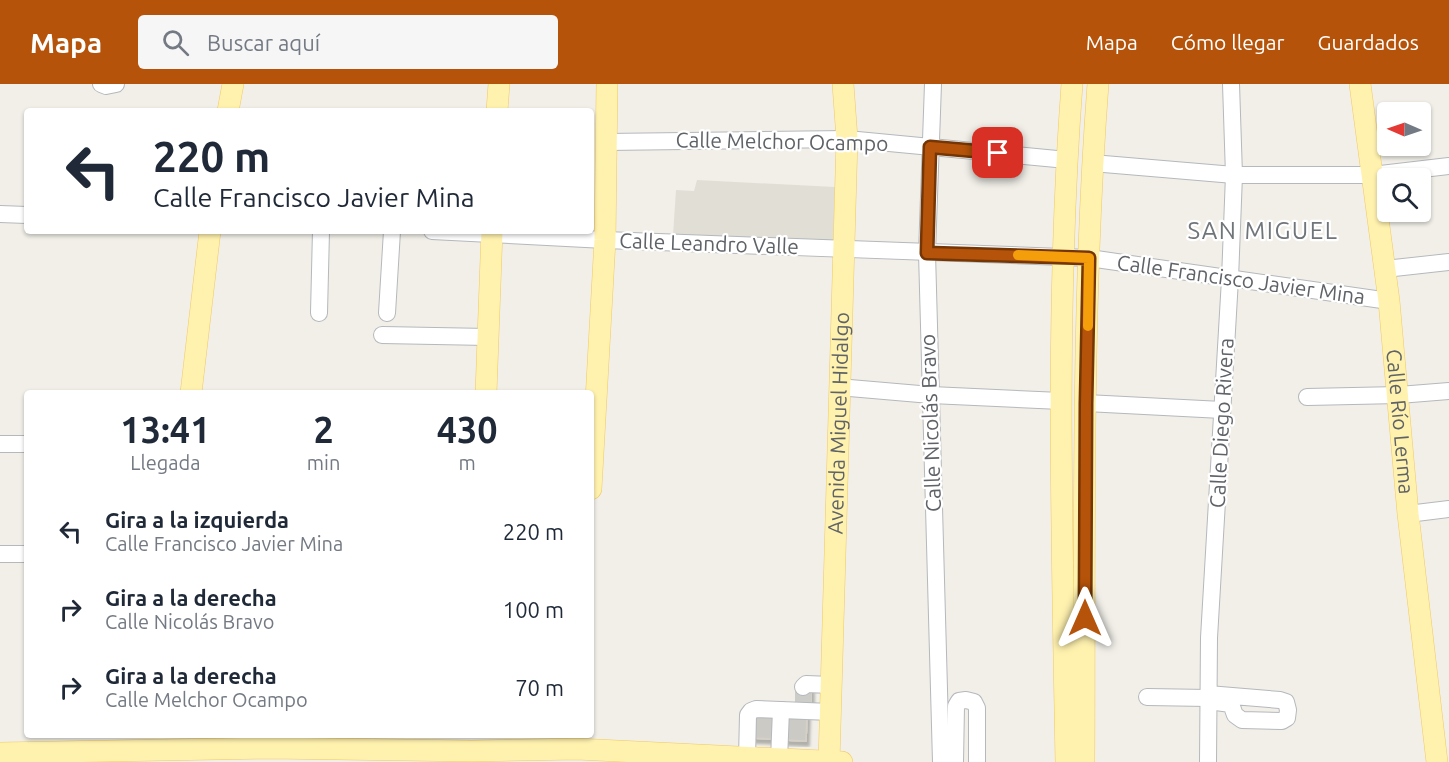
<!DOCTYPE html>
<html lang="es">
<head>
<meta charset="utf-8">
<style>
  :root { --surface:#fff; --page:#f6f6f7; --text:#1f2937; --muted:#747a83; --accent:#b45309 }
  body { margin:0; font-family:Ubuntu,sans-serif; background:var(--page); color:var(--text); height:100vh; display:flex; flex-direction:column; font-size:22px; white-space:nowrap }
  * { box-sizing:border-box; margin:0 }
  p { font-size:20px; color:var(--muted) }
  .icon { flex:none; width:33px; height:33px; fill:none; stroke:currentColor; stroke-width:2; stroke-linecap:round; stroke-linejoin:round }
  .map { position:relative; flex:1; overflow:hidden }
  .panel { position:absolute; left:24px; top:306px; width:570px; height:348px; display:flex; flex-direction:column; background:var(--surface); border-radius:6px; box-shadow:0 2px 4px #0004 }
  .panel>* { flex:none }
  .guide { position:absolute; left:24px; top:24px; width:570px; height:126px; border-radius:6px; box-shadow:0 2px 4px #0004; background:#fff; color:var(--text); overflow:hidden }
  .needle { width:39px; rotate:272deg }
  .fabs { position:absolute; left:1377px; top:18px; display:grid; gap:12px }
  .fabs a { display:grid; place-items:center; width:54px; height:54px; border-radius:6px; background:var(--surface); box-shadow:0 2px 4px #0004; font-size:30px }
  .pin { position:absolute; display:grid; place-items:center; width:51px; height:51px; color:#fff; margin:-26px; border-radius:12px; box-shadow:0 3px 9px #0006 }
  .me { position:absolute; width:66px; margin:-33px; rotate:0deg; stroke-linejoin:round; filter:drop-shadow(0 0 4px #0008) }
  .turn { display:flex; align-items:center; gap:21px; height:126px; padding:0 30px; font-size:27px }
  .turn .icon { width:78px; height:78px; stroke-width:2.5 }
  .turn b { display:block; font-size:42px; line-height:51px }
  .eta { display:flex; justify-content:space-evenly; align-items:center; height:102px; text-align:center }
  .eta b { font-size:36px; font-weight:600; line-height:42px }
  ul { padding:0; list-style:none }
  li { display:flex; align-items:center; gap:18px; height:78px; padding:0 30px }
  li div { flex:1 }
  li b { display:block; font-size:22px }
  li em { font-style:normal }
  header { display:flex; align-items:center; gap:36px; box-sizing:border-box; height:84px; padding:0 30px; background:var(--accent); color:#fff }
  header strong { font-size:28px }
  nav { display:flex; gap:33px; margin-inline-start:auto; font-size:21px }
  .search { width:420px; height:54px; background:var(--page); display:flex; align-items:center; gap:15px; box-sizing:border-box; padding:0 21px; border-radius:6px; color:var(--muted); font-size:22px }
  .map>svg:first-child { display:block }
</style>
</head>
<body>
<header>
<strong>Mapa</strong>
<div class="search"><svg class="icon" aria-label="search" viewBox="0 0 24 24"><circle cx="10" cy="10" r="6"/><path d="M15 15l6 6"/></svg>Buscar aquí</div>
<nav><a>Mapa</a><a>Cómo llegar</a><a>Guardados</a></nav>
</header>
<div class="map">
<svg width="1449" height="678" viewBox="0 0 1449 678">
  <defs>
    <filter id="shadow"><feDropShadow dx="3" dy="5" stdDeviation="1.5" flood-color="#0004"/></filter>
  </defs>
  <rect width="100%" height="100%" fill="#f1efe8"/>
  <path fill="#e1ded6" d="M697,96L835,103L833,159L673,151L676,106L694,107Z"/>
  <g fill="#cccac5" stroke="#d6d1c6" stroke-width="1.5" filter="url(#shadow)">
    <path d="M797,603H811V620H796Z"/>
    <path d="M752,629L773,630L772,655L752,654Z"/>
    <path d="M785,629L807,630L806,657L784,656Z"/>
  </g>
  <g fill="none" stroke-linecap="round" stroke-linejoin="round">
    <path stroke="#ccccc8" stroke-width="16" stroke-dasharray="16 8" stroke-linecap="butt" d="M803,620V603"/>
    <g stroke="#b5b8bc" stroke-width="18">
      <g id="minor">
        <path d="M101,0L106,2L116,0"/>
        <path d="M933,0L927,169L941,678"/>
        <path d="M606,58L847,55L1067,76"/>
        <path d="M1092,79L1234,91H1372L1449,82"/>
        <path d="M0,130L27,131"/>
        <path d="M432,147L605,156L1089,174L1389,217"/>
        <path d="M1385,185L1449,178"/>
        <path d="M319,229L321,147"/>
        <path d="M387,229L392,147"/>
        <path d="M382,251L488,253"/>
        <path d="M838,303L931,311L1061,317"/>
        <path d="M1307,313L1399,311L1449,307"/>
        <path d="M1086,319L1222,326"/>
        <path d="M0,360H27"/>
        <path d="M1408,430L1449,425"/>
        <path d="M0,470H27"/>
        <path d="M803,603L806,600L831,601"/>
        <path d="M1147,613L1208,614"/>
        <path d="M1208,617L1231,620L1235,631L1242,636L1282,637L1287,634L1288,626L1286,618L1280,616L1208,610"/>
        <path d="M747,674L748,631L751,627L756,625L831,628"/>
        <path d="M779,676L781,626"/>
        <path d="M955,678L956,622L959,617L966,616L974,618L977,624V678"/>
        <path d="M1208,678L1209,554L1230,195L1234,91L1231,0"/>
      </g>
    </g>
    <g stroke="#f2c960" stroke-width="22">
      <g id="major">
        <path id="s1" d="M1360,0L1389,217L1408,430L1437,678"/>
        <path d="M228,27L233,0"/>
        <path d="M497,27L499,0"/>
        <path d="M191,309L210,147"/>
        <path d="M486,309L492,147"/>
        <path d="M591,405L605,156L607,0"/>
        <path d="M0,669L271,664L472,667L577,665L842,678"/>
        <path id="s2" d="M829,678L847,55L843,0"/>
        <path d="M1066,678C1062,452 1055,226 1072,0"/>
        <path d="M1084,678C1085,452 1081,225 1098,0"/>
      </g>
    </g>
    <use href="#minor" stroke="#fff" stroke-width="16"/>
    <use href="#major" stroke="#fff2af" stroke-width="21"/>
  </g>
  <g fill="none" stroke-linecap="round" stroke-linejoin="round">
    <g stroke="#753606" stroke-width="15">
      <path id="route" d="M998,69L930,63L927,169L1089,174L1086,319L1085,534"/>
    </g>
    <use href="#route" stroke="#b45309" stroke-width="10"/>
    <path stroke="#f59e0b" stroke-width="10" d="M1018,171L1089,174L1088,242"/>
  </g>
  <g text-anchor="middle" stroke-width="4.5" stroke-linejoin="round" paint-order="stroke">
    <g font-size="21" fill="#5f6368" stroke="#fff">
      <text transform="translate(782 58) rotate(1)" y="7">Calle Melchor Ocampo</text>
      <text transform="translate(709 160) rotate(2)" y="7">Calle Leandro Valle</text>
      <text transform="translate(1241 196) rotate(8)" y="7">Calle Francisco Javier Mina</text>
      <text dy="7" stroke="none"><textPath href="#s2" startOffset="339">Avenida Miguel Hidalgo</textPath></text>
      <text transform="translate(931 339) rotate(-92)" y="7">Calle Nicolás Bravo</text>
      <text transform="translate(1222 339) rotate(-87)" y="7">Calle Diego Rivera</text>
      <text dy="7" stroke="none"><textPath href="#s1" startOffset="340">Calle Río Lerma</textPath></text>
    </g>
    <g font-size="24" letter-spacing="1.5" fill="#70757a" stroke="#fff">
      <text x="1263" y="155">SAN MIGUEL</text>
    </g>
  </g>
</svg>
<div class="fabs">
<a><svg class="needle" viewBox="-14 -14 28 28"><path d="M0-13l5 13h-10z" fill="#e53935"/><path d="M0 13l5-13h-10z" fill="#747a83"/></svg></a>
<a><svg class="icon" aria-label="search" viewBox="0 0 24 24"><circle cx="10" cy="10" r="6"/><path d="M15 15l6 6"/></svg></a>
</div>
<div class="pin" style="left:998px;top:69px;background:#d93025"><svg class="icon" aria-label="arrive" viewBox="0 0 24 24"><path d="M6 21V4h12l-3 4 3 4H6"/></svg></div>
<svg class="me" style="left:1085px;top:534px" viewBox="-20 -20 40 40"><path d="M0-17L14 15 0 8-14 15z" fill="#b45309" stroke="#fff" stroke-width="4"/></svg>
<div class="guide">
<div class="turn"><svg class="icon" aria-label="left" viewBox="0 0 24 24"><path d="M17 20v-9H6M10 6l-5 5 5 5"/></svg><div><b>220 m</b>Calle Francisco Javier Mina</div></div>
</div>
<section class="panel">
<div class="eta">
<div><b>13:41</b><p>Llegada</p></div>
<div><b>2</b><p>min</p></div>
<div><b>430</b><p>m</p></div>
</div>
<ul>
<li><svg class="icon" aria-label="left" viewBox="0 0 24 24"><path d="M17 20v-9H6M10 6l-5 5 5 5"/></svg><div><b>Gira a la izquierda</b><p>Calle Francisco Javier Mina</p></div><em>220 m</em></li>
<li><svg class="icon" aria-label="right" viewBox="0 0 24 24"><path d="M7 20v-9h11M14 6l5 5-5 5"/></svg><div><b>Gira a la derecha</b><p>Calle Nicolás Bravo</p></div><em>100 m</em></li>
<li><svg class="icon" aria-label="right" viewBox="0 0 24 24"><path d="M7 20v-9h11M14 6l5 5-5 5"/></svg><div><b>Gira a la derecha</b><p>Calle Melchor Ocampo</p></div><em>70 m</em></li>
</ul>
</section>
</div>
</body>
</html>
